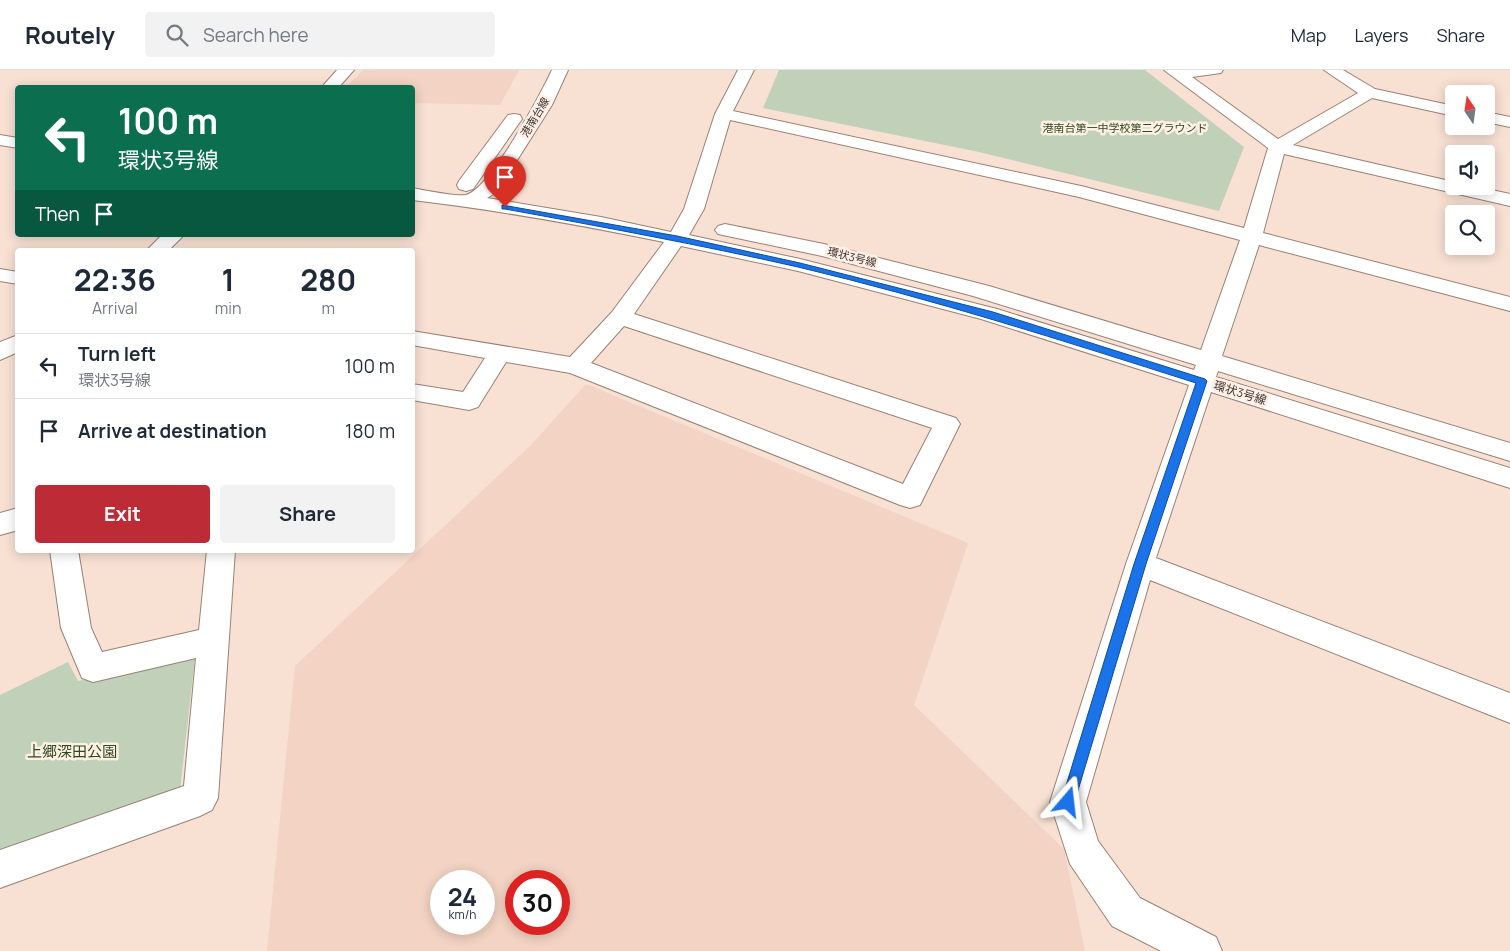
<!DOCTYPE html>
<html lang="en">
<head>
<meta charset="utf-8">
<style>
  :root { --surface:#fff; --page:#f2f2f3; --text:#1f2937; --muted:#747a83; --line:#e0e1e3; --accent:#bd2c36 }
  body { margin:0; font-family:Manrope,"Noto Sans JP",sans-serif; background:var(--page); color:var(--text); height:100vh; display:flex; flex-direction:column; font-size:19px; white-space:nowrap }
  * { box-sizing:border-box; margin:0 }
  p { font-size:16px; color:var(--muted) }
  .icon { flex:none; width:28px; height:28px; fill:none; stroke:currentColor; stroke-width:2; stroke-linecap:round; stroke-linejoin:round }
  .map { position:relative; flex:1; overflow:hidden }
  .details { position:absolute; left:15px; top:178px; width:400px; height:305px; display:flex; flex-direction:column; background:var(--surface); border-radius:5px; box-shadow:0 2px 12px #0003 }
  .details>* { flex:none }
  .top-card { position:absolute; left:15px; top:15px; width:400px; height:152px; border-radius:5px; box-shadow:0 2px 12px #0003; background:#0b6e4f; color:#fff; overflow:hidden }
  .needle { width:32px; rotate:347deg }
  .controls { position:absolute; left:1445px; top:15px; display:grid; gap:10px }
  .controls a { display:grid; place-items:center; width:50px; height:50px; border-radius:5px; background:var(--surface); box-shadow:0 2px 12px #0003; font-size:25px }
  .speed { position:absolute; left:430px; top:800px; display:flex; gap:10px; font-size:25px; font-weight:700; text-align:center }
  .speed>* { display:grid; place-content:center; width:65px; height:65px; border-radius:50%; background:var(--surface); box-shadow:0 2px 12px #0003; line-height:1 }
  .speed small { font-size:12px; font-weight:400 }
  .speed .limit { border:8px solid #d22; background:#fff; color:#111 }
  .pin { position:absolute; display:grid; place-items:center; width:42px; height:42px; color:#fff; margin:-51px -21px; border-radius:50% 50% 50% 0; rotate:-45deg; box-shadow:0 0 5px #0007 }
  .pin .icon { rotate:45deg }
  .me { position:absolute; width:55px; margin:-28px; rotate:17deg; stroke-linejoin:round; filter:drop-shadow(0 0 4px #0008) }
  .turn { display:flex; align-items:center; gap:18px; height:105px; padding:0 20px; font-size:22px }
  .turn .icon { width:65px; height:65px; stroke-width:2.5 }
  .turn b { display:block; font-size:35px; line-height:42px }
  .then { display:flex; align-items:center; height:48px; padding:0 20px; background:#0003; gap:10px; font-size:19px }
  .eta { display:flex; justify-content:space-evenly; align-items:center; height:85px; text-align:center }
  .eta b { font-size:30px; font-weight:700; line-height:35px }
  .cta { display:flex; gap:10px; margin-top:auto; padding:10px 20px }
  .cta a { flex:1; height:58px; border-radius:5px; background:var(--accent); color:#fff; font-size:20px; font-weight:700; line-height:58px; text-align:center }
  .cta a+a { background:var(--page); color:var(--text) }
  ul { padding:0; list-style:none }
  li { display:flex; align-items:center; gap:15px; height:65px; padding:0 20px; border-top:1px solid var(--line) }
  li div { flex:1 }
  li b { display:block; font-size:19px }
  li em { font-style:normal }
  header { display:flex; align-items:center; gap:30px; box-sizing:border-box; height:70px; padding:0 25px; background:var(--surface); border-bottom:1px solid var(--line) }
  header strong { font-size:24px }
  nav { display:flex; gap:28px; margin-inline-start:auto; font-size:18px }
  .search { width:350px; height:45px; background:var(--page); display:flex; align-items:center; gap:12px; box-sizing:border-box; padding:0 18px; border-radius:5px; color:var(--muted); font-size:19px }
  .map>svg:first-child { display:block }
</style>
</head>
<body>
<header>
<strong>Routely</strong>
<div class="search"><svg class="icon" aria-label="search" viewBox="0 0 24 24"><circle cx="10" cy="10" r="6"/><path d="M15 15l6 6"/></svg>Search here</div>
<nav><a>Map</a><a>Layers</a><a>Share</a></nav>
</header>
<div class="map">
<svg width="1510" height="881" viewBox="0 0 1510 881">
  <rect width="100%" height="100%" fill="#f8e0d3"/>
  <g fill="#f3d3c3" fill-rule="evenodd">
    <path d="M363,0H519L500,35L413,33L412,18L346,17Z"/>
    <path d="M586,314L968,473L914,635L1064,779L1085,881H267L295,596L531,375ZM441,811H484V854H441ZM516,811H559V854H516Z"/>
  </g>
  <g fill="#c1d0b8">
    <path d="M779,0H1145L1244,77L1219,141L979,82L763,38Z"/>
    <path d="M195,587L180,720L0,780V625L68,592L78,611Z"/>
  </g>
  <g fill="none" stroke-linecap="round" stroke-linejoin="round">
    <g stroke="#988276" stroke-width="2">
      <g id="minor">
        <path d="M337,0H354L338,18H321Z"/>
        <path d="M552,0H568L552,35L497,122L487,128L601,147L671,162L684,139L715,44L738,0H754L733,41L1081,116L1244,158L1268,78L1164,0H1223L1221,3L1192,7L1278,69L1358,23L1324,0H1343L1375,19L1454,36V46L1372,28L1293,75L1454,112V116H1474L1510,124V136L1284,84L1263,163L1510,227V241L1259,175L1222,286L1510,373V391L1218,301L1216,307L1510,398V418L1211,322L1156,488L1510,623V653L1150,510L1086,732L1098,771L1140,828L1216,867L1222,881H1161L1112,856L1070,794L1050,732L1126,494L1189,315L981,249L798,201L681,176L634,244L956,348L960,354L920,435L910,438L900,435L570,303L506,292L478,337L469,340L412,330V314L463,322L485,288L412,275V261L570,287L612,242L664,172C581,155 497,140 412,130V118C423,120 457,127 466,125C491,118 540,25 552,0ZM730,50L1079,127L1240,170L1201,280L989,216L824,174L725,154L718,156L715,160L718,164L822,186L973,226L1196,295L1194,300L997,239L800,189L689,165L704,139ZM624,256L932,358L903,414L591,293Z"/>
        <path d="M1486,42L1510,47V57L1486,52Z"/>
        <path d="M514,44L520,45L522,49L473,119L466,121L459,119L457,115L459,111L508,45Z"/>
        <path d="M0,65L18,68V78L0,75Z"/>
        <path d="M162,165H184L169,180H147Z"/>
        <path d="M0,199L18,202V214L0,211Z"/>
        <path d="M18,265V282L0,290V272Z"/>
        <path d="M18,438V460L0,465V443Z"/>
        <path d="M50,480H78L91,558L102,582L199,560L207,480H235L218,728L212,740L200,746L0,818V780L184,716L196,588L93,612L82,608L61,558Z"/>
      </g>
    </g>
    <use href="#minor" fill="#fff" fill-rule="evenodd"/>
  </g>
  <path fill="#1a73e8" stroke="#114b97" d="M502,135L677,166L800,193L993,242L1205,309L1207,311L1146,494L1073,737L1068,739L1063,737L1061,732L1134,494L1196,313C1064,271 933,229 798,197C701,175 603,157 505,139H502Z"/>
  <g text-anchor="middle" stroke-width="5" stroke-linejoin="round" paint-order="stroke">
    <g font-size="11" fill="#3f3530" stroke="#feefe7">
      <text transform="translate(535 47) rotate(-59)" y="4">港南台線</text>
      <text transform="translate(852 187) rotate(14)" y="4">環状3号線</text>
    </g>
    <g font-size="11" fill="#2e491a" stroke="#feefe7">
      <text x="1125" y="62">港南台第一中学校第二グラウンド</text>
    </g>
    <g font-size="12" fill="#3f3530" stroke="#feefe7">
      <text transform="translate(1240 323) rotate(17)" y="4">環状3号線</text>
    </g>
    <g font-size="15" fill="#2e491a" stroke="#feefe7">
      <text x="72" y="687">上郷深田公園</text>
    </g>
  </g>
</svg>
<div class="controls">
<a><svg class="needle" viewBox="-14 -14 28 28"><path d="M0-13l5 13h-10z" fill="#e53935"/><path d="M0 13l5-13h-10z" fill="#747a83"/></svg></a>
<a><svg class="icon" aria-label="sound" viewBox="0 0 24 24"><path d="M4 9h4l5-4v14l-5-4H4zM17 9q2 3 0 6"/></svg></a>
<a><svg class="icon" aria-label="search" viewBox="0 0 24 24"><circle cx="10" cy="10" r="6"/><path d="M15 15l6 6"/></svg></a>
</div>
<div class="speed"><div>24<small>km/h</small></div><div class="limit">30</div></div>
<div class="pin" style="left:505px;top:137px;background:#d93025"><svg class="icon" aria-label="arrive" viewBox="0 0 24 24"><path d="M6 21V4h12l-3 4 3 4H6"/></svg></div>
<svg class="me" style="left:1068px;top:732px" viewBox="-20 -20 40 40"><path d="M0-17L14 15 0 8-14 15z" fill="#1a73e8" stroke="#fff" stroke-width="4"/></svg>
<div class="top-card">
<div class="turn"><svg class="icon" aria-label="left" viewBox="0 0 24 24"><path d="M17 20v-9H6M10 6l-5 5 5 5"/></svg><div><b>100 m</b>環状3号線</div></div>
<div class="then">Then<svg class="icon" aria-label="arrive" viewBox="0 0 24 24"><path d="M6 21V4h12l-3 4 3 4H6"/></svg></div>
</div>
<section class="details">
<div class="eta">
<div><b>22:36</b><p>Arrival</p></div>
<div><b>1</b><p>min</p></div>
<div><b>280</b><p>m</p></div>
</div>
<ul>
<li><svg class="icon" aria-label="left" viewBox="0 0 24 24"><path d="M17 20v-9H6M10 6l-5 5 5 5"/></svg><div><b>Turn left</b><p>環状3号線</p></div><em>100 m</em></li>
<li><svg class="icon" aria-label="arrive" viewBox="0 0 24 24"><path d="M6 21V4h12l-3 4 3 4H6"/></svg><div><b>Arrive at destination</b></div><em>180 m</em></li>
</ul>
<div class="cta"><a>Exit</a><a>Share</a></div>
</section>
</div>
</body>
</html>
